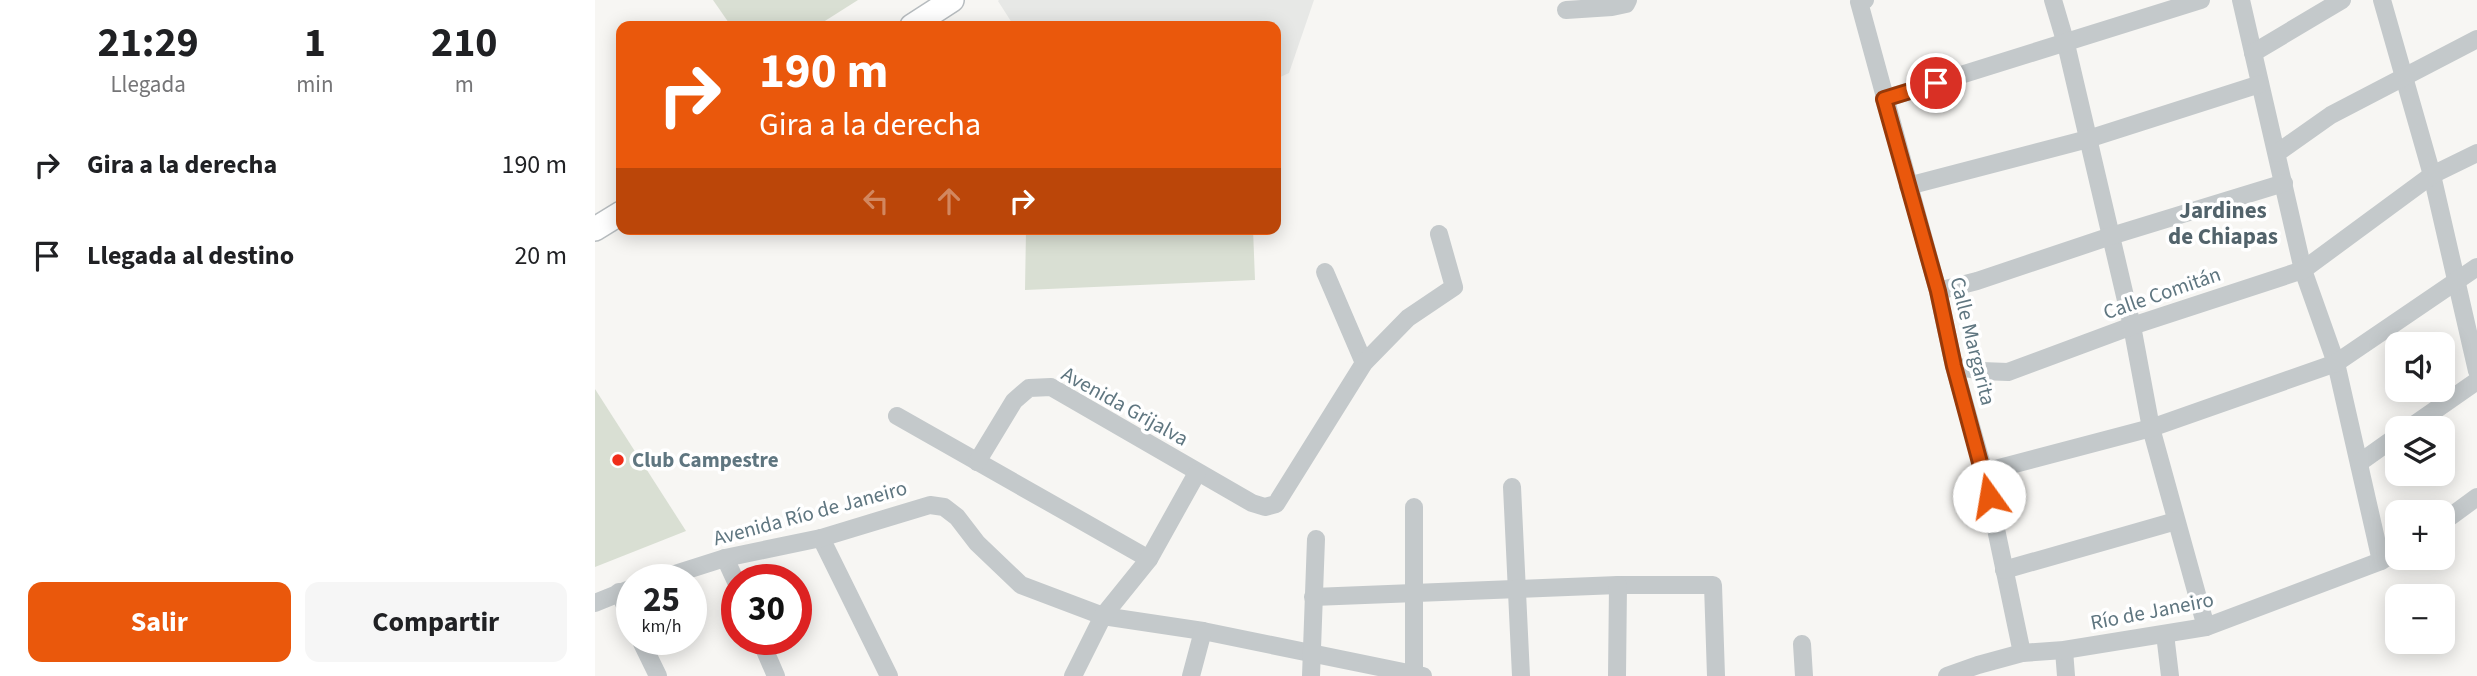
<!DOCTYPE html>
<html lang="es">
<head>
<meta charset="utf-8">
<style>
  :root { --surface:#fff; --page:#f6f6f6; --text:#202124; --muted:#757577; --accent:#ea580c }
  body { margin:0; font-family:"Source Sans 3",sans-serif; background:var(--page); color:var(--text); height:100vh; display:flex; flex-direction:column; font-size:26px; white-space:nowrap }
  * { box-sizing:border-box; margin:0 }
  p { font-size:23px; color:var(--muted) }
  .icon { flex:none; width:38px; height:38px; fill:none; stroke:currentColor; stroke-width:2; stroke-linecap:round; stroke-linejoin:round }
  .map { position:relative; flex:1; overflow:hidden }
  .details { display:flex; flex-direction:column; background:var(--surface); width:595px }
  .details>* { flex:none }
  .banner { position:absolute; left:21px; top:21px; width:665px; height:214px; border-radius:14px; box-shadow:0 4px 18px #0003; background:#ea580c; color:#fff; overflow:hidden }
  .tools { position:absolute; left:1790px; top:332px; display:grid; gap:14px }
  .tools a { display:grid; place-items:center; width:70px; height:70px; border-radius:14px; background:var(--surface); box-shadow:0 4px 18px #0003; font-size:35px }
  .speed { position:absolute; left:21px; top:564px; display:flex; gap:14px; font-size:35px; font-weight:700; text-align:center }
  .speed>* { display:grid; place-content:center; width:91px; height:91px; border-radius:50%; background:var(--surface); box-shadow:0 4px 18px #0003; line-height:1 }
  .speed small { font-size:18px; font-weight:400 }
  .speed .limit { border:10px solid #d22; background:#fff; color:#111 }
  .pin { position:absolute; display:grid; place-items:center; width:60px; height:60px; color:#fff; margin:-30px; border:4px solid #fff; border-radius:50%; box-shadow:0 2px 7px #0007 }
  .me { position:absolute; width:77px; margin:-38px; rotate:347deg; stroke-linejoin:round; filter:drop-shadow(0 0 5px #0008) }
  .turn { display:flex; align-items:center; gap:24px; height:147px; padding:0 28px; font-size:32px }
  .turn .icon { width:91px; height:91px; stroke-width:2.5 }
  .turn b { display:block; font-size:49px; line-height:60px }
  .lanes { display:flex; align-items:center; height:66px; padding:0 28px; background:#0003; justify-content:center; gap:35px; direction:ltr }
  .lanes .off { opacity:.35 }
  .eta { display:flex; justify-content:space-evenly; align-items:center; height:119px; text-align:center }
  .eta b { font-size:42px; font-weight:700; line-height:49px }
  .action { display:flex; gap:14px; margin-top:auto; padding:14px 28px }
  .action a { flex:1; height:80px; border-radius:14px; background:var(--accent); color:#fff; font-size:28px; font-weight:700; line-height:80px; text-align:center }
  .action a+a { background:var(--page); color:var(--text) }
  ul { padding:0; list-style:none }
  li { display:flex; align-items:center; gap:21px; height:91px; padding:0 28px }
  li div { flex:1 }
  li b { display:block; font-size:26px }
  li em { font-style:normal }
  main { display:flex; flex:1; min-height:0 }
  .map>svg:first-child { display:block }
</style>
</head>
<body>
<main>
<section class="details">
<div class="eta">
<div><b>21:29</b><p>Llegada</p></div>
<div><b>1</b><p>min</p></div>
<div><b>210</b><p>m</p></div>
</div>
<ul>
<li><svg class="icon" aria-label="right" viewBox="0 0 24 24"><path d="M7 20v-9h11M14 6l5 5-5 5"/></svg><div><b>Gira a la derecha</b></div><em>190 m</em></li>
<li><svg class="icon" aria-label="arrive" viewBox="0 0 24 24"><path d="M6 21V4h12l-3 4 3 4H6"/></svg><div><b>Llegada al destino</b></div><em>20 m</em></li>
</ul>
<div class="action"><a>Salir</a><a>Compartir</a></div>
</section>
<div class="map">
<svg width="1882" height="676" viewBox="0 0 1882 676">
  <rect width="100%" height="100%" fill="#f7f6f3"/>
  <path fill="#e7e8e6" d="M404,0H719L694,73L681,79V26H419L403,1Z"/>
  <g fill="#d9dfd3">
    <path d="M118,0H263L222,26H136Z"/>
    <path d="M349,229H658L660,280L430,290L431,230Z"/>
    <path d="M0,389L91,531L0,567Z"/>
  </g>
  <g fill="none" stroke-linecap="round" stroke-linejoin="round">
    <g stroke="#b7bcbf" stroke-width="26">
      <g id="major">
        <path d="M317,26L357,0"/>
        <path d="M0,229L26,213"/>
      </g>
    </g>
    <g stroke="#c4c9cb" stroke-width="18">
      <path d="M1270,0L1264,2L1343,291L1359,366L1389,472L1427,653"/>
      <path d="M1458,0L1471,44L1537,326L1556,428L1611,627"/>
      <path d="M1646,0L1708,270L1741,363L1786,561"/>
      <path d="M1787,0L1837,175L1882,371"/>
      <path d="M971,10L1017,7L1031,4L1033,0"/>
      <path d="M1658,53L1747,0"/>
      <path d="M1289,99L1606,0"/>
      <path d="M1682,153L1736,115L1882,39"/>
      <path d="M1313,186L1493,139L1665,84"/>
      <path d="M730,272L769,363"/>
      <path d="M1343,291L1382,281L1516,236L1689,183"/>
      <path d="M1359,366L1386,371L1413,372L1537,326L1708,270L1837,175L1882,153"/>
      <path d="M302,416L554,559"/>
      <path d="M1813,429L1882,381"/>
      <path d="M382,462L419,401L434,388L456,387L657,503L670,507L681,504L769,363L813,318L859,287L844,234"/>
      <path d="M1764,463L1802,436"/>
      <path d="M1389,472L1556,428L1741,363L1882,267"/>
      <path d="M917,487L926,676"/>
      <path d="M1848,522L1882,497"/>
      <path d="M226,538L294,676"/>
      <path d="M130,558L142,584"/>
      <path d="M1409,570L1581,521"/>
      <path d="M64,579L130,558L226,538L335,505L349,507L362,517L382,543L426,585L508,616L608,631L828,676"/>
      <path d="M24,592L37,621"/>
      <path d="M718,597L1023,585H1118L1121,676"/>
      <path d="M0,603L37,588"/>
      <path d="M1570,634L1575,676"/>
      <path d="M45,639L63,676"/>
      <path d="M165,639L181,676"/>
      <path d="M1207,644L1209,676"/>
      <path d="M1469,650L1471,676"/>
      <path d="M819,674V507"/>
      <path d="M478,676L508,616L554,559L602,473"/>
      <path d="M596,676L608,631"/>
      <path d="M716,676L721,539"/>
      <path d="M1022,676L1023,585"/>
      <path d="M1352,676L1383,665L1427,653L1469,650L1611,627L1786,561L1802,551"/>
    </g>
    <use href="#major" stroke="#fff" stroke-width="23"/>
  </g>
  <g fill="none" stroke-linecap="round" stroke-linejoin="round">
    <g stroke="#983908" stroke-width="18">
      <path id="route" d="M1341,83L1289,99L1343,291L1359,366L1394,496"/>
    </g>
    <use href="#route" stroke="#ea580c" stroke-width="12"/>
  </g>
  <circle fill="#f02d19" stroke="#fff" stroke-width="2.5" cx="23" cy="460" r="7"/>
  <g text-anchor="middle" stroke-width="7" stroke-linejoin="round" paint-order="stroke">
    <g font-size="21" fill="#5f7680" stroke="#fff">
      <text transform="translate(1567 293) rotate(-19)" y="7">Calle Comitán</text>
      <text transform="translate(1378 341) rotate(76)" y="7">Calle Margarita</text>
      <text transform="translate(530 406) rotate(29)" y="7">Avenida Grijalva</text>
      <text transform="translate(215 513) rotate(-15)" y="7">Avenida Río de Janeiro</text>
      <text transform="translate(1557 611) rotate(-11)" y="7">Río de Janeiro</text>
    </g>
    <g font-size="21" font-weight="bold" fill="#5f7680" stroke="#fff" text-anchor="start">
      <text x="37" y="467">Club Campestre</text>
    </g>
    <g font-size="23" font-weight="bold" fill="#52636b" stroke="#fff">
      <text x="1628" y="218">Jardines<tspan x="1628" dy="26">de Chiapas</tspan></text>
    </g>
  </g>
</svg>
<div class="tools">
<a><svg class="icon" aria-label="sound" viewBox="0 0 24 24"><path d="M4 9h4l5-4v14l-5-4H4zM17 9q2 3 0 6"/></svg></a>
<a><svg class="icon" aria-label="layers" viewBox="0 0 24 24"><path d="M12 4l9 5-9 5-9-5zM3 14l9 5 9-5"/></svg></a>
<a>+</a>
<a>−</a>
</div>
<div class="speed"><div>25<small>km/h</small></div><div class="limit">30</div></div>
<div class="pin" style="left:1341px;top:83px;background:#d93025"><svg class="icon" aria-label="arrive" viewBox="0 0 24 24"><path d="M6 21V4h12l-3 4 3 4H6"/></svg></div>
<svg class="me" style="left:1394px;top:496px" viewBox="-20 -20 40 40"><circle r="19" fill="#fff"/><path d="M0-13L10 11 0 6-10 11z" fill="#ea580c"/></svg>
<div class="banner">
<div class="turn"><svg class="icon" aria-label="right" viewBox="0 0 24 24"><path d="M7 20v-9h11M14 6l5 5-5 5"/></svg><div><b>190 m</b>Gira a la derecha</div></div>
<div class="lanes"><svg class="icon off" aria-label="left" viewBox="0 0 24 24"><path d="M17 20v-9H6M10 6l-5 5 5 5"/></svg><svg class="icon off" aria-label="ahead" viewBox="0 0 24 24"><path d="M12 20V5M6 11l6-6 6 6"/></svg><svg class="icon" aria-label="right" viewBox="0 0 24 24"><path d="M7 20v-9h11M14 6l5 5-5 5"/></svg></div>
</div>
</div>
</main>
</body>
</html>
